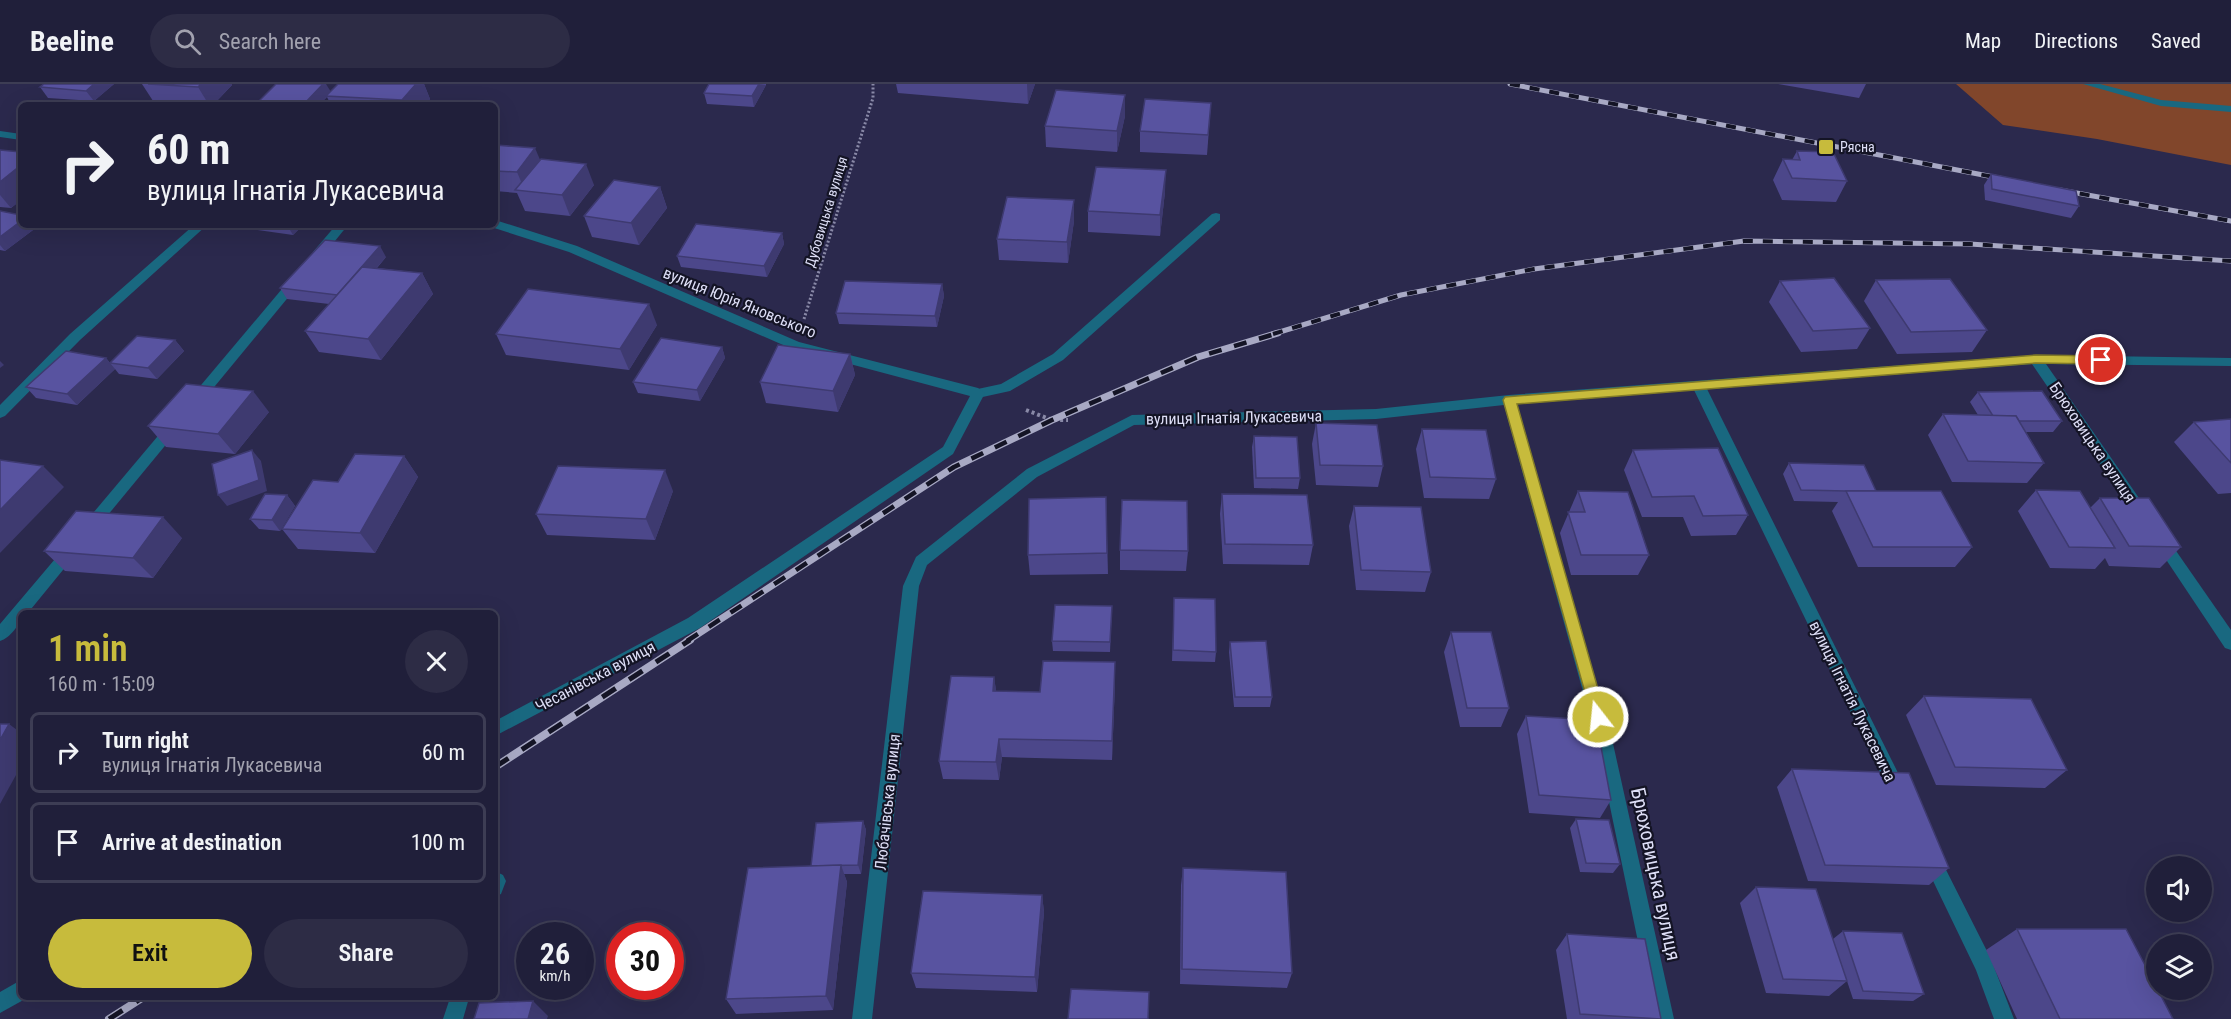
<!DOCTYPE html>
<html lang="en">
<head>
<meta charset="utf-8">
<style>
  :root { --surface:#201f3a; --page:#2d2c45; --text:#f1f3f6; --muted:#a2a2af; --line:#3d3d54; --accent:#c7bb3c }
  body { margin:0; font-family:"Roboto Condensed",sans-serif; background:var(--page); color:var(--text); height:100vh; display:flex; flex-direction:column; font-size:22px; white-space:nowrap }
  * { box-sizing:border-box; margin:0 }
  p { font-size:20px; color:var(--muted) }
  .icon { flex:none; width:33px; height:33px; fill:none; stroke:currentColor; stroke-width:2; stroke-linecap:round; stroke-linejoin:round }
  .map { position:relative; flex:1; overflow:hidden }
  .panel { position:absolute; left:18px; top:526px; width:480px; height:390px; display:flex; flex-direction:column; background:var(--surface); border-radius:9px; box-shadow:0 6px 24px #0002,0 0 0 2px var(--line) }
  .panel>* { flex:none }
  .top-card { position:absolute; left:18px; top:18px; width:480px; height:126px; border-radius:9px; box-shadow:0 6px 24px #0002,0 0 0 2px var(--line); background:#201f3a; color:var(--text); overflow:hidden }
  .tools { position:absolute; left:2146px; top:772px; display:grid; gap:12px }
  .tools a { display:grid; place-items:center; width:66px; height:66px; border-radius:50%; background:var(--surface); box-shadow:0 6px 24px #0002,0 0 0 2px var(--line); font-size:30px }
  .speed { position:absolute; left:516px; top:838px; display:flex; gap:12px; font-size:30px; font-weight:700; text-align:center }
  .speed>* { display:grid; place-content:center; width:78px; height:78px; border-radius:50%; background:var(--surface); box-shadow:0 6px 24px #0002,0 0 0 2px var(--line); line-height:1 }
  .speed small { font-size:15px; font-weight:400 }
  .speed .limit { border:9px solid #d22; background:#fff; color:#111 }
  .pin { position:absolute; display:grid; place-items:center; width:51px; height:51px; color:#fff; margin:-26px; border:3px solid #fff; border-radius:50%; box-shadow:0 2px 6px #0007 }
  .me { position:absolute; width:66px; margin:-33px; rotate:344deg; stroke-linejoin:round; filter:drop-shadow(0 0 4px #0008) }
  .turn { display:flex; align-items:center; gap:21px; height:126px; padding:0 30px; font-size:27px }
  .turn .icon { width:78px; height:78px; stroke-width:2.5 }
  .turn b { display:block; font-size:42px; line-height:51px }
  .round { display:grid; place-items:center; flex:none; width:63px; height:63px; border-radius:32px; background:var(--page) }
  .summary { display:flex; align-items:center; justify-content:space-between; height:102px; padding:0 30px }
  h1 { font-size:36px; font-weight:600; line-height:45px; color:var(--accent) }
  .primary-button { display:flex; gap:12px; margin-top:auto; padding:12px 30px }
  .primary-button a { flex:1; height:69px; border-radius:36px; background:var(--accent); color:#111; font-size:24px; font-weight:600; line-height:69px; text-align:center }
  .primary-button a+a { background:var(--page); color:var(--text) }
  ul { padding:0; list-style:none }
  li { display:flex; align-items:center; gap:18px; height:81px; margin:0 12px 9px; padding:0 18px; border:3px solid var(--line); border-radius:9px }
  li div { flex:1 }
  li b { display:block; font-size:22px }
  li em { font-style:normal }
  header { display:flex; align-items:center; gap:36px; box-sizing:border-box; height:84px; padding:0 30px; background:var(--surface); border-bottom:2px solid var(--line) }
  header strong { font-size:28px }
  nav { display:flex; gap:33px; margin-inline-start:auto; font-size:21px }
  .search { width:420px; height:54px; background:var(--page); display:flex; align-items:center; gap:15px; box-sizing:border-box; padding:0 21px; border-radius:33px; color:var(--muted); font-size:22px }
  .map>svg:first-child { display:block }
</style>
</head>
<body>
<header>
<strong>Beeline</strong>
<div class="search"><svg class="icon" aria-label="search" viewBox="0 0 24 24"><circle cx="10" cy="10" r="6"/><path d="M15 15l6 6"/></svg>Search here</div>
<nav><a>Map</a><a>Directions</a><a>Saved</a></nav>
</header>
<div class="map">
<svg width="2231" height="935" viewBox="0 0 2231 935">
  <rect width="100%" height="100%" fill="#2b294d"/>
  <path fill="#81462b" d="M1956,0H2231V81L2097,55L2003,41Z"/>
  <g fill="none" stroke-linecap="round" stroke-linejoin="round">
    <path stroke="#8989a7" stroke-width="3" stroke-dasharray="2 2" stroke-linecap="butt" d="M804,235L873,14V0"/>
    <path stroke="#8989a7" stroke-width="4" stroke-dasharray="3 3" stroke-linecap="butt" d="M1026,326L1052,336H1068"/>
    <g fill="#196880" fill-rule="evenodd">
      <path d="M1216,129L1220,130V136L1063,276L1010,307L978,314L973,312L971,309L973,306L1001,300L1053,270L1212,130Z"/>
      <path d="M194,141H207L80,256L5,332L0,334V321L70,250Z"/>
      <path d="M497,788L503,791L506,797L501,810L495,813V789Z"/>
      <path d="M450,914H469L463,935H443Z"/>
    </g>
    <g fill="#196880" fill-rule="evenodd">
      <path d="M2083,0H2100L2161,16L2231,22V28L2161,22Z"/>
      <path d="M0,47L21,50V56L0,53Z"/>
      <path d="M495,136L577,162L799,258L978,304L985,309L953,370L700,544L495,652V637L688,534L943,363L970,312L790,264L569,168L491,143L490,141H495Z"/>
      <path d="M336,141H348L321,174H313V168Z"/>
      <path d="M296,192L300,193L302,196L300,199L201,319H191L189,316L191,313L292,193Z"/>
      <path d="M2036,271L2231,274V282L2046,280L2148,427L2150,431L2148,435H2138L2032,280L1707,305L1904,701L1907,707L1904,713L1898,715L1892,713L1694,306L1517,320L1612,655L1674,935H1654L1596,655L1504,321L1376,335L1134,341L1037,393L927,481L919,502L872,935H852L903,502L916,473L1027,385L1132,331L1376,325L1509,311Z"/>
      <path d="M173,338L180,343L178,346L93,449H83L81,445L83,441L168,340Z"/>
      <path d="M2160,449L2165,451L2231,546V566L2225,564L2155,459L2153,455L2155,451Z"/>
      <path d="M71,460L76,462L78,466L76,470L27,530H21C21,540 10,554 0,557V540L66,462Z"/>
      <path d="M1931,766L1937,768L1991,875L2014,935H1994L1976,886L1922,774L1925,768Z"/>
      <path d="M21,896V914H27L0,929V908Z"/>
    </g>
    <g stroke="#a8a9c4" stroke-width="5">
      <g id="rail-far2">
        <path d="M1510,0L2004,95"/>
        <path d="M2060,106L2231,137"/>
        <path d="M1273,250L1401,211L1534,185L1744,157L1970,160L2231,177"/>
      </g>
    </g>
    <g stroke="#a8a9c4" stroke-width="7">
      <path id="rail-far1" d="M687,557L954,383L1052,336L1198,273L1278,249"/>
    </g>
    <g stroke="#a8a9c4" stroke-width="8">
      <g id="rail">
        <path d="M495,683L690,556"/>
        <path d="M109,935L142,914"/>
      </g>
    </g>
    <use href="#rail-far2" stroke="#141425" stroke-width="4" stroke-dasharray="10" stroke-linecap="butt"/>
    <use href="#rail-far1" stroke="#141425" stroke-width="4.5" stroke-dasharray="13" stroke-linecap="butt"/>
    <use href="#rail" stroke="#141425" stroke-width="5" stroke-dasharray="16" stroke-linecap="butt"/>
  </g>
  <g fill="#4c478a">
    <path d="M44,0H114L94,17L48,14L40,3Z"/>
    <path d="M142,0H232V1L213,21H167L155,20Z"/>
    <path d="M338,0H424L430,15L425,21H331L327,13L319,21H261L259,17L331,8Z"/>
    <path d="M709,0H766V1L754,23L707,20L704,9Z"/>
    <path d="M896,0H1035L1028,20L898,9Z"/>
    <path d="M1778,0H1866L1859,14Z"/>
    <path d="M1125,11V32L1117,68L1046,63L1045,42Z"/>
    <path d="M1211,19L1207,71L1140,68V47Z"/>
    <path d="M495,61L540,76L594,101L570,132L525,127L517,109L495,107Z"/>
    <path d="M0,66L21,68V116L11,124L0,123Z"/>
    <path d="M1797,67L1847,97L1836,118L1782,116L1773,96L1783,75L1792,76Z"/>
    <path d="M1991,90L2079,122L2071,134L1985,116L1984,101Z"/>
    <path d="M660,103L667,124L639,161L592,153L584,132Z"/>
    <path d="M1165,108L1160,152L1088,148V127Z"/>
    <path d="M1074,116V137L1068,179L999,176L997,155Z"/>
    <path d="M0,127L21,141H36L37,143L5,167L0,166Z"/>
    <path d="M101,141H142L135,146Z"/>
    <path d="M227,141H303L293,151L228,142Z"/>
    <path d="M782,149L784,160L767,193L681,183L677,172Z"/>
    <path d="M386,173L377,184L422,189L433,210L381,276L319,268L305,247L329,220L287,215L280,204Z"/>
    <path d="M1876,196L1987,246L1972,268L1897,270L1864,217Z"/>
    <path d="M1780,197L1870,244L1857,265L1801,268L1769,218Z"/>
    <path d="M942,200L944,212L937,243L839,240L836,229Z"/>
    <path d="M657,241L629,286L506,271L496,250Z"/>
    <path d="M175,256L184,267L157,295L119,290L115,285L77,321L36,314L26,303L106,274L110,279Z"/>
    <path d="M722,263L725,274L700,317L638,309L633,298Z"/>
    <path d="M850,270L855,291L838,328L766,319L760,298Z"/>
    <path d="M1978,308L2062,337L2053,348H2026L2044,379L2027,399L1952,398L1928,351L1943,330L1978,331L1970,318Z"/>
    <path d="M269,328L235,370L166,363L148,342Z"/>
    <path d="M2231,335V409L2218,410L2174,358L2194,338Z"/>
    <path d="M1316,339L1383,382L1378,403L1316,401L1312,360Z"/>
    <path d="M1422,345L1496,395L1489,415L1424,414L1416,365Z"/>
    <path d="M1254,352L1300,394L1298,405L1254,404L1252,363Z"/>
    <path d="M1633,366L1748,431L1736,451L1691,452L1683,433H1642L1624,386Z"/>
    <path d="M404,372L418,393L375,469L298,465L282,445L338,398Z"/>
    <path d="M1789,379L1876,407L1972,463L1955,483H1858L1832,427L1838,418L1794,417L1783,390Z"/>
    <path d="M2036,406L2090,424L2100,414L2181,463L2160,484L2109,482L2105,474L2095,485L2050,484L2018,427Z"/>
    <path d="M673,407L655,456L547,451L536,430Z"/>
    <path d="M1578,407L1649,471L1638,491H1571L1560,449Z"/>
    <path d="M1222,410L1313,461L1309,481L1223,480L1220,430Z"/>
    <path d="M287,411L295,422L280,447L259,445L250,435Z"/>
    <path d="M1106,413L1108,490L1030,491L1028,471Z"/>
    <path d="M1354,422L1431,488L1425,508L1356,506L1349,442Z"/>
    <path d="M182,454L153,494L65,487L44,467Z"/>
    <path d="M1120,466L1188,467L1186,487L1120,486Z"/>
    <path d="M1174,514L1216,568L1215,578L1172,577Z"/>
    <path d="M1112,522L1110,568L1053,567L1052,557Z"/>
    <path d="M1451,548L1509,624L1501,643H1460L1444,568Z"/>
    <path d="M1230,558L1272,613L1270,623H1234L1229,568Z"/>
    <path d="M994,593L996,607L1040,608L1115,598L1112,676L1002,673L999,696L943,695L939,677Z"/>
    <path d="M1924,612L2067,686L2045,704L1936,701L1906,631Z"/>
    <path d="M1526,632L1611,716L1600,734L1529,729L1517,650Z"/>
    <path d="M1792,685L1949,784L1929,801L1808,797L1777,703Z"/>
    <path d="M1576,735L1620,780L1613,789L1580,788L1570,744Z"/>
    <path d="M863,737L866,746L861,790H844L847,798L833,926L736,930L726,915L811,782Z"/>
    <path d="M1183,784L1292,889L1287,904L1180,900L1181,801Z"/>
    <path d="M1756,803L1833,855L1843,847L1924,910L1913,917L1853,915L1847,897L1829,912L1766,909L1740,819Z"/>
    <path d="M1042,811L1044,828L1037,908L916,904L911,889Z"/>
    <path d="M2017,845L2173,935H2017L1986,866Z"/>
    <path d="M1567,850L1661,935H1567L1556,866Z"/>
  </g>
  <g fill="#3e3a70">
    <path d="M94,0H114L94,17L86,7Z"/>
    <path d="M201,0H232V1L213,21H209L198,3Z"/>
    <path d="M323,0H326L331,8L319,21H304V20Z"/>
    <path d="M416,0H424L430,15L425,21H404L402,16Z"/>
    <path d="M759,0L766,1L754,23L752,12Z"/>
    <path d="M1027,0H1035L1028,20Z"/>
    <path d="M1125,11V32L1117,68V47Z"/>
    <path d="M535,64L544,85L525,107L517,88Z"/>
    <path d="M586,80L594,101L570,132L562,111Z"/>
    <path d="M21,81V116L11,124L0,111V98Z"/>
    <path d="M1166,86L1165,108L1160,152V131Z"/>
    <path d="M660,103L667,124L639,161L631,139Z"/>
    <path d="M1074,116V137L1068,179L1067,158Z"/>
    <path d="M21,137V141H36L37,143L5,167L0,161V153Z"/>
    <path d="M131,141H142L135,146Z"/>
    <path d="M287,141H303L293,151Z"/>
    <path d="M782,149L784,160L767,193L764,182Z"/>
    <path d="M380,162L386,173L344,222L337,211Z"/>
    <path d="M422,189L433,210L381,276L368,255Z"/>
    <path d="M942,200L944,212L937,243L935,232Z"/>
    <path d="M649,220L657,241L629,286L620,265Z"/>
    <path d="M175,256L184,267L157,295L148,284Z"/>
    <path d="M722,263L725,274L700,317L697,306Z"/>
    <path d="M850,270L855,291L838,328L833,307Z"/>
    <path d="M106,274L115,285L77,321L67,310Z"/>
    <path d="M0,277L4,281L0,284Z"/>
    <path d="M253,307L269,328L235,370L218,350Z"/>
    <path d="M252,366L261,377L267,407L227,422L218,411Z"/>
    <path d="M404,372L418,393L375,469L360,449Z"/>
    <path d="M43,382L64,403L0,469V426Z"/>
    <path d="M665,386L673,407L655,456L646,435Z"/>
    <path d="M287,411L295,422L280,447L272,436Z"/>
    <path d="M163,433L182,454L153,494L133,474Z"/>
    <path d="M1115,578V598L1112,676V657Z"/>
    <path d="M994,593L997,612L993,607Z"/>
    <path d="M9,640L21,649V682L0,720V656Z"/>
    <path d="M999,655L1002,673L999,696L996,678Z"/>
    <path d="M863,737L866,746L861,790L858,781Z"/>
    <path d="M841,781L847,798L833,926L826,912Z"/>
    <path d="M1042,811L1044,828L1037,908L1035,893Z"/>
    <path d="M533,917L548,932L547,935H528Z"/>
  </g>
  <g fill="#5853a0" stroke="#3e3a70" stroke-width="1.5">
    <path d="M44,0H94L86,7L40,3Z"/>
    <path d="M148,0H201L198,3Z"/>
    <path d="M276,0H323L304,20L259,17Z"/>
    <path d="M338,0H416L402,16L326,12Z"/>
    <path d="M709,0H759L752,12L704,9Z"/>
    <path d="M1056,6L1125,11L1117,47L1045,42Z"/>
    <path d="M1145,15L1211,19L1208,51L1140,47Z"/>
    <path d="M495,61L535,64L517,88L495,87Z"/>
    <path d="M0,66L21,68V81L0,98Z"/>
    <path d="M1797,67L1833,68L1847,97L1792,94L1783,75L1800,76Z"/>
    <path d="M541,75L586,80L562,111L515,106Z"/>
    <path d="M1096,83L1166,86L1160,131L1088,127Z"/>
    <path d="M1991,90L2076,107L2079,122L1992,105Z"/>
    <path d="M614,96L660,103L631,139L584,132Z"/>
    <path d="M1007,113L1074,116L1067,158L997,155Z"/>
    <path d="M0,127L21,131V137L0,153Z"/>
    <path d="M696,140L782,149L764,182L677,172Z"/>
    <path d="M325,156L380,162L337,211L280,204Z"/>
    <path d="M362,183L422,189L368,255L305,247Z"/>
    <path d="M1834,194L1870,244L1813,247L1780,197Z"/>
    <path d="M1950,195L1987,246L1911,248L1876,196Z"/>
    <path d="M845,197L942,200L935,232L836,229Z"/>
    <path d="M528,205L649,220L620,265L496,250Z"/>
    <path d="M137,252L175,256L148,284L110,279Z"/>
    <path d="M661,254L722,263L697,306L633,298Z"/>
    <path d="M778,261L850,270L833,307L760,298Z"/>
    <path d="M66,267L106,274L67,310L26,303Z"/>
    <path d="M186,300L253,307L218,350L148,342Z"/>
    <path d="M2042,307L2062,337H2019L2016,332H1993L1978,308Z"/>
    <path d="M1943,330L2016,332L2044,379L1968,377Z"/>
    <path d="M2231,335V379L2194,338Z"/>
    <path d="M1316,339L1377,341L1383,382L1320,381Z"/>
    <path d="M1422,345L1486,346L1496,395L1430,393Z"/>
    <path d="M1254,352L1297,353L1300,394H1256Z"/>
    <path d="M1718,364L1748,431L1703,432L1694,412L1652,413L1633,366Z"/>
    <path d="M252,366L259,396L218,411L212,380Z"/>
    <path d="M355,370L404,372L360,449L282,445L313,396L338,398Z"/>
    <path d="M0,376L43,382L0,426Z"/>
    <path d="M1789,379L1864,381L1876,407H1846L1801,406Z"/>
    <path d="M558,382L665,386L646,435L536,430Z"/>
    <path d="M2036,406L2080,407L2115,464L2069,463Z"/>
    <path d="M1578,407L1628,408L1649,471H1581L1568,428H1585Z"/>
    <path d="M1846,407H1941L1972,463H1873Z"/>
    <path d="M265,410L287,411L272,436L250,435Z"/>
    <path d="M1222,410L1307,411L1313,461L1225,460Z"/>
    <path d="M1106,413L1107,469L1028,471L1029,415Z"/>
    <path d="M2100,414H2149L2181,463L2129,462Z"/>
    <path d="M1122,416L1187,417L1188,467L1120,466Z"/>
    <path d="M1354,422L1421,423L1431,488L1361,486Z"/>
    <path d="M76,427L163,433L133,474L44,467Z"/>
    <path d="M1174,514L1215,515L1216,568L1173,566Z"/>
    <path d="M1055,521L1112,522L1110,558L1052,557Z"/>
    <path d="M1451,548H1491L1509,624H1467Z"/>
    <path d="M1266,557L1272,613H1235L1230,558Z"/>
    <path d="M1043,577L1115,578L1112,657L999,655L996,678L939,677L951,592L994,593L993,607L1040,608Z"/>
    <path d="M1924,612L2031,615L2067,686L1955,683Z"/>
    <path d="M1526,632L1596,636L1611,716L1539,711Z"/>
    <path d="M0,640H9L0,656Z"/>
    <path d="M1792,685L1909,689L1949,784L1825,781Z"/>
    <path d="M1576,735L1609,736L1620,780L1586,779Z"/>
    <path d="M863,737L858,781L811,782L816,739Z"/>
    <path d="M841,781L826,912L726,915L748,784Z"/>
    <path d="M1183,784L1286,788L1292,889L1182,885Z"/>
    <path d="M1756,803L1816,805L1847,897L1783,895Z"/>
    <path d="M923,807L1042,811L1035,893L911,889Z"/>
    <path d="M2017,845H2126L2157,904V906H2158L2173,935H2060Z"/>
    <path d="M1843,847L1902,849L1924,910L1863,907Z"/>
    <path d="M1567,850L1645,855L1661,935L1580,930Z"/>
    <path d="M1071,905L1149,908L1148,935H1068Z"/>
    <path d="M533,917L528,935H474L479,919Z"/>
  </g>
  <path fill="#c7bb3c" stroke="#817a27" stroke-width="1.5" d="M2036,271L2101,272L2107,276L2101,280L2036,279L1517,320L1606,633L1603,637L1598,639L1593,637L1503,316L1505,313Z"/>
  <rect fill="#c7bb3c" stroke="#141425" stroke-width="2" x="1818" y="55" width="16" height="16" rx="3"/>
  <g text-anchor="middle" stroke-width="4.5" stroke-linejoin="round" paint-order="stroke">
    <g font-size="14" fill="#dddef6" stroke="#141425" text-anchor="start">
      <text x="1840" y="68">Рясна</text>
    </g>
    <g font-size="14" fill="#dddef6" stroke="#141425">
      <text transform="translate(826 128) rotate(-73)" y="5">Дубовицька вулиця</text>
    </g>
    <g font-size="16" fill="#dddef6" stroke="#141425">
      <text transform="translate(740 218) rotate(22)" y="6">вулиця Юрія Яновського</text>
      <text transform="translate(1234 333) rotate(-1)" y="6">вулиця Ігнатія Лукасевича</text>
      <text transform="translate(2093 358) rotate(56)" y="6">Брюховицька вулиця</text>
      <text transform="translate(595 592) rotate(-28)" y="6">Чесанівська вулиця</text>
      <text transform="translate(1853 617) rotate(64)" y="6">вулиця Ігнатія Лукасевича</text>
      <text transform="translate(887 718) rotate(-84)" y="6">Любачівська вулиця</text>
    </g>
    <g font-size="20" fill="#dddef6" stroke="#141425">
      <text transform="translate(1656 790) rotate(78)" y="7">Брюховицька вулиця</text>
    </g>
  </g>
</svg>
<div class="tools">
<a><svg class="icon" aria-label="sound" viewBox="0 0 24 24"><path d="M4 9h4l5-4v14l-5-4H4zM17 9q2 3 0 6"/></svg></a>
<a><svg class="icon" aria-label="layers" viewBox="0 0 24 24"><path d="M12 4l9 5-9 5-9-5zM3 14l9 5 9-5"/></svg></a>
</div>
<div class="speed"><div>26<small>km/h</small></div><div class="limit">30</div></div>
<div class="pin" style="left:2101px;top:276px;background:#d93025"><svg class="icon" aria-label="arrive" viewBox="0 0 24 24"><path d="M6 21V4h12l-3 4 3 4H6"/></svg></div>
<svg class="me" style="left:1598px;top:633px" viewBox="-20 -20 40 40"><circle r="17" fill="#c7bb3c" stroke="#fff" stroke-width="3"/><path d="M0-11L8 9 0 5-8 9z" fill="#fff"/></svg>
<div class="top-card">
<div class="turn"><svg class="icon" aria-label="right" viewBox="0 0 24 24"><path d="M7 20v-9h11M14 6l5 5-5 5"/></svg><div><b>60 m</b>вулиця Ігнатія Лукасевича</div></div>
</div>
<section class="panel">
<div class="summary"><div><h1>1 min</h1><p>160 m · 15:09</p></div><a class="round"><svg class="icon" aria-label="close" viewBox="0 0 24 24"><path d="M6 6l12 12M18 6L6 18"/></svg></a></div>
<ul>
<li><svg class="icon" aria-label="right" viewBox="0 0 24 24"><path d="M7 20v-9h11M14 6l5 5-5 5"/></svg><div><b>Turn right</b><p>вулиця Ігнатія Лукасевича</p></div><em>60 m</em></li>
<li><svg class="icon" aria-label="arrive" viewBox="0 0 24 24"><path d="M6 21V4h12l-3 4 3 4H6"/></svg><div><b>Arrive at destination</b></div><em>100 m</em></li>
</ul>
<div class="primary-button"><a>Exit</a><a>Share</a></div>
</section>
</div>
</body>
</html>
